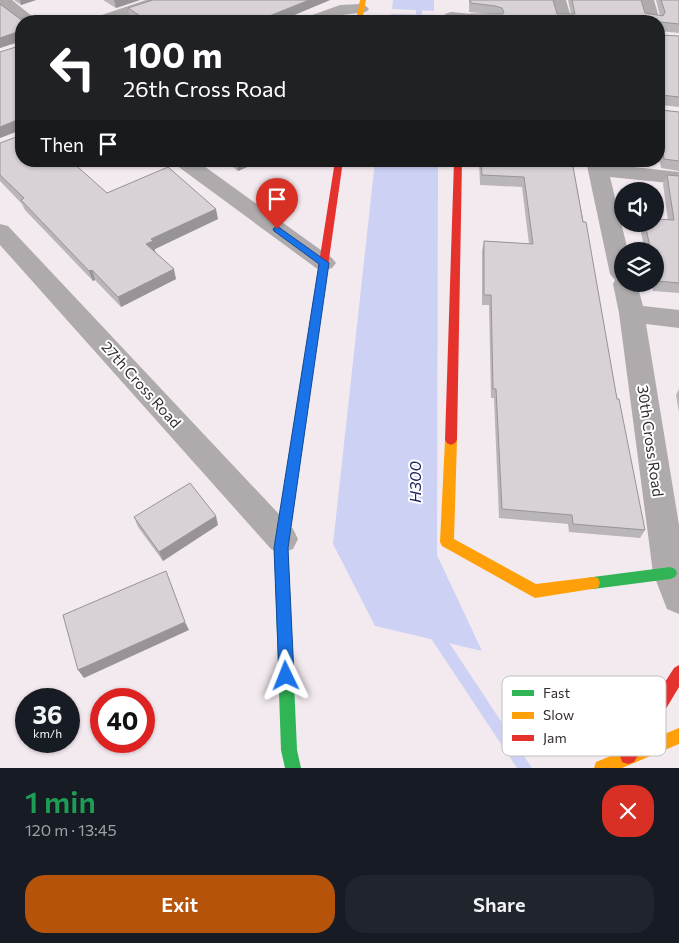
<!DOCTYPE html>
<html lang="en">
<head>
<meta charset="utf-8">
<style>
  :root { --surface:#171b24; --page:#20242c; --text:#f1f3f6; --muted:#9ea1a6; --accent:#b45309 }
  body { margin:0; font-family:Commissioner,sans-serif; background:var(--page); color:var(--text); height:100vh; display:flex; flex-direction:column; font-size:19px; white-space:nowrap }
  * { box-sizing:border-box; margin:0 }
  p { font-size:16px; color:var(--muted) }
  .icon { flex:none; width:28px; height:28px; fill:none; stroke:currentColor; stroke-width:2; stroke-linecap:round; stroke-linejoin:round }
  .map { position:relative; height:768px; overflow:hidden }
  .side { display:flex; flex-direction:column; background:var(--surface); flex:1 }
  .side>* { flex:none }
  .guide { position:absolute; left:15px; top:15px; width:650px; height:152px; border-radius:20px; box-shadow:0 1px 4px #0004; background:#202124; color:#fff; overflow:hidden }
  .fabs { position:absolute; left:614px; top:182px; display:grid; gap:10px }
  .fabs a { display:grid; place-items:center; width:50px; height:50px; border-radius:50%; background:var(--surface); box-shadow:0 1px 4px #0004; font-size:25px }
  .speed { position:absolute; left:15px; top:688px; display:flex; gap:10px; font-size:25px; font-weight:700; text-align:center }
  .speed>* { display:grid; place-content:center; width:65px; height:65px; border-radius:50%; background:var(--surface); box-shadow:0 1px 4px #0004; line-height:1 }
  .speed small { font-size:12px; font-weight:400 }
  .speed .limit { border:8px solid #d22; background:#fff; color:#111 }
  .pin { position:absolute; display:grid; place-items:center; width:42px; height:42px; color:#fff; margin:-51px -21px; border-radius:50% 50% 50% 0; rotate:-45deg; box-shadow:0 0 5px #0007 }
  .pin .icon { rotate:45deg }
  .me { position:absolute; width:55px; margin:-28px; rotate:358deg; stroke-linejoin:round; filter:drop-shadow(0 0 4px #0008) }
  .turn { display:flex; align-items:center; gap:18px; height:105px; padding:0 25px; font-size:22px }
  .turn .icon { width:65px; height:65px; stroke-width:2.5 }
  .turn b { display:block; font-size:35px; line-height:42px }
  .then { display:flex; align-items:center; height:48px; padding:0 25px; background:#0003; gap:10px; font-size:19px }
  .round { display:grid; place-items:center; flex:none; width:52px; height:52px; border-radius:20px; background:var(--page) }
  .overview { display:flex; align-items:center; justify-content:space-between; height:85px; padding:0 25px }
  h1 { font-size:30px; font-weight:600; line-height:38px; color:#1e9e55 }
  .action { display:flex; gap:10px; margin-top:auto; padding:10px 25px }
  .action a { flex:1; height:58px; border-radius:20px; background:var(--accent); color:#fff; font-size:20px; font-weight:600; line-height:58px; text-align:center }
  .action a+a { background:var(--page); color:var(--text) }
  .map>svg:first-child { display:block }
</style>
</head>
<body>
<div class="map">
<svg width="679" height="768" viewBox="0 0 679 768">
  <rect width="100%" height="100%" fill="#f3eaef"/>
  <g fill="#cdd2f4">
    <path d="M393,0H434V11L392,9Z"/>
    <path d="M391,14L438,15V21H391Z"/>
    <path d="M375,161H438L437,555L482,651L375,626L333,544Z"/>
  </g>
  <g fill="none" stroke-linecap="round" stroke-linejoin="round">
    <g fill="#cdd2f4" fill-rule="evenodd">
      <rect x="416" y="0" width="6" height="21"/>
      <path d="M433,624L438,626L532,768H517L428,634L427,630L428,626Z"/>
    </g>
    <g fill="#afabad" fill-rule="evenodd">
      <path d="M0,0H12L38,21L21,22L0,6Z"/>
      <path d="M146,0H169L166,3L114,21H91L93,18Z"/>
      <path d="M550,0H566L572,21H556Z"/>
      <path d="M638,0H654L660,21L659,23L644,21Z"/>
      <path d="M361,4L366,6L369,9L366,12L342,15L324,21H302L304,18L340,5Z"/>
      <path d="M451,12L493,16L499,18L501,21L445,20L443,17L445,14Z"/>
      <path d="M173,161H197L332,258L336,263L332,268L324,271L316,268L176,165Z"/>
      <path d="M586,161H606L607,164L679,172V184L610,177L628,251H622V284H637L643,306L679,310V328L646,324L679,525V614L667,609L653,573L619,313L613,284L615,280L610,274Z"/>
      <path d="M0,224L8,226L293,529L298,539L293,549L282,553L271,549L0,245Z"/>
    </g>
    <g fill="#30b455" fill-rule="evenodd">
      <path d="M297,437L301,439L303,442L288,548L297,750L301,768H285L281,750L274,548L291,442L293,439Z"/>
      <path d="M670,567L675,569L677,573L675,577L670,579L593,589L588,588L586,583L588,578L593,577Z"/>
    </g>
    <g fill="#ff9f0a" fill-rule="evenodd">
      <path d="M360,0H366L362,21H356Z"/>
      <path d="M451,435L455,437L457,440L454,539L536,584L593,577L598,578L600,583L598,588L535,598L442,546L440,542L445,440L447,437Z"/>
      <path d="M679,728V744L622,768H594L596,762Z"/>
    </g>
    <g fill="#e5322d" fill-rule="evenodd">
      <path d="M335,161H343L303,442L301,445L297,447L293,445L291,442Z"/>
      <path d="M454,161H462L457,440L455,443L451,445L447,443L445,440Z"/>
      <path d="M679,665V687L634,762L628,764L622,762L620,756L622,750L674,668Z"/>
    </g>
  </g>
  <g fill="#bab5b9">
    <path d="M14,0H36L21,5Z"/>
    <path d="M103,0H140L116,8Z"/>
    <path d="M153,0H330L280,21H136L130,17L128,8Z"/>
    <path d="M469,0H553L557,14H571L568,0H641L645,13L660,16L656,0H679V33L660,31V35L679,36V107L661,105V110L679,112V171L661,168L660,162L652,161H659V21H470L471,14H493L469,12Z"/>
    <path d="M2,6L23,21L21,161L107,193L218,219L155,249V251L176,279L121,307L95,280L93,281L25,210L22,204L0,181V143L19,136V131L0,138V52L19,46L20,42L0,48Z"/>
    <path d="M225,161H261L238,171Z"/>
    <path d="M479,161H572L617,399L645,530L640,538L569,532L568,524L499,518L494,398H491L489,305H482V251L484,241L529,244L522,187L480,185Z"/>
    <path d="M667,175L679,176V293L653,291L652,284H655V251H645L640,228L642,224H655L668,220L663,184Z"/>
    <path d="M679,389V412L676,395Z"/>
    <path d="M134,517L218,525L163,561L138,527Z"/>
  </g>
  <g fill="#979396">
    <path d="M20,0H36L21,5Z"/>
    <path d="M114,0H140L116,8Z"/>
    <path d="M309,0H330L280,21H257Z"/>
    <path d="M17,32L20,41L0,48V38Z"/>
    <path d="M17,120L20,130L0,138V127Z"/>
    <path d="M237,161H261L238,171Z"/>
    <path d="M216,209L218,219L155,249V251L149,254L146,244L151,239Z"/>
    <path d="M174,269L176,279L121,307L118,297Z"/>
    <path d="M92,270L95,280L93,281L89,271Z"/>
    <path d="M216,516L218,525L163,561L159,552Z"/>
    <path d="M185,622L189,630L84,678L78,670Z"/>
  </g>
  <g fill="#d8d2d7" stroke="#979396">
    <path d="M153,0H309L257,21H148L128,8Z"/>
    <path d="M470,0H553L557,14H575L572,0H641L645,13L663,16L665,12L661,0H679V24L660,22V35L679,36V97L661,95V110L679,112V161L664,159L663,153L659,152V21H471V14H502L504,13L502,8L495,6L471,3Z"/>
    <path d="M0,4L23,21H21V161H71L107,193L168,167L216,209L151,239L153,241L146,244L174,269L118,297L92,270L89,271L21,200L24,198L0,175V143L19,136V122L17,120L0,127V52L19,46L20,34L17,32L0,38Z"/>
    <path d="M481,161H572L583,222H586L617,399H619L645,530L573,524L572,515L502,509L496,389H493L491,295H484V241L533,244L524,177L482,175Z"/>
    <path d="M667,175L679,176V283L657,281L655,271V251H651L645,224H655V219L674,220Z"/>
    <path d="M190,483L216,516L159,552L134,517Z"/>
    <path d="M166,571L185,622L78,670L63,615Z"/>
  </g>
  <path fill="#1a73e8" stroke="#114b97" d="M277,226L329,263L288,548L294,676L292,682L286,684L281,682L279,676L274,548L319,264L274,231L273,229Z"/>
  <g text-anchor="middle" stroke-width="4" stroke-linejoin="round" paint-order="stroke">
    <g font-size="15" fill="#332c30" stroke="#fff">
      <text transform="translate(141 385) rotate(48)" y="5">27th Cross Road</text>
      <text transform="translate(650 441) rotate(82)" y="5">30th Cross Road</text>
    </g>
    <g font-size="16" font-style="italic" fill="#202263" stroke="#fff">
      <text transform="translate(415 482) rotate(-90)" y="6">H300</text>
    </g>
  </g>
  <rect x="502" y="676" width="164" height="80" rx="8" fill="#fff" stroke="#c2c0c1" stroke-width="1"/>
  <rect x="512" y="690" width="22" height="6" fill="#30b455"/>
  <rect x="512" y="712" width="22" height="7" fill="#ff9f0a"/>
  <rect x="512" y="735" width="22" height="6" fill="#e5322d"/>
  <g font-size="14" fill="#332c30">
    <text x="543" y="698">Fast</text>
    <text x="543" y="720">Slow</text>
    <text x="543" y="743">Jam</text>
  </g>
</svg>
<div class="fabs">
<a><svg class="icon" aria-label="sound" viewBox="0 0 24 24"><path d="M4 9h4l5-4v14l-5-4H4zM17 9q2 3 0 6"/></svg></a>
<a><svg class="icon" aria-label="layers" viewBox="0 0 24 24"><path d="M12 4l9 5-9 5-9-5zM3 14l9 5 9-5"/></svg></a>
</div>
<div class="speed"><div>36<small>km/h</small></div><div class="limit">40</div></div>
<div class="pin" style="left:277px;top:229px;background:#d93025"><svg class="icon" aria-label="arrive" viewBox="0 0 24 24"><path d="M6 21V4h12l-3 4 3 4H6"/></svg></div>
<svg class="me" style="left:286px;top:676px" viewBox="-20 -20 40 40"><path d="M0-17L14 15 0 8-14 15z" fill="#1a73e8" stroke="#fff" stroke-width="4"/></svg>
<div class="guide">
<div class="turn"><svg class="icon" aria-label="left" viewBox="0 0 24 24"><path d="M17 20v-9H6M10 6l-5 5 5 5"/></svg><div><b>100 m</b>26th Cross Road</div></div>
<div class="then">Then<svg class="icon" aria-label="arrive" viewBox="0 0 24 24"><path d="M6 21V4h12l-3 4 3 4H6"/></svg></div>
</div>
</div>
<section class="side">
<div class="overview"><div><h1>1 min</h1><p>120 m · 13:45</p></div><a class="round" style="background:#d93025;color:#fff"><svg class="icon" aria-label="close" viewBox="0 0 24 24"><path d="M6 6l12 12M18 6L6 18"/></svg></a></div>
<div class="action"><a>Exit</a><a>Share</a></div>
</section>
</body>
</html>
